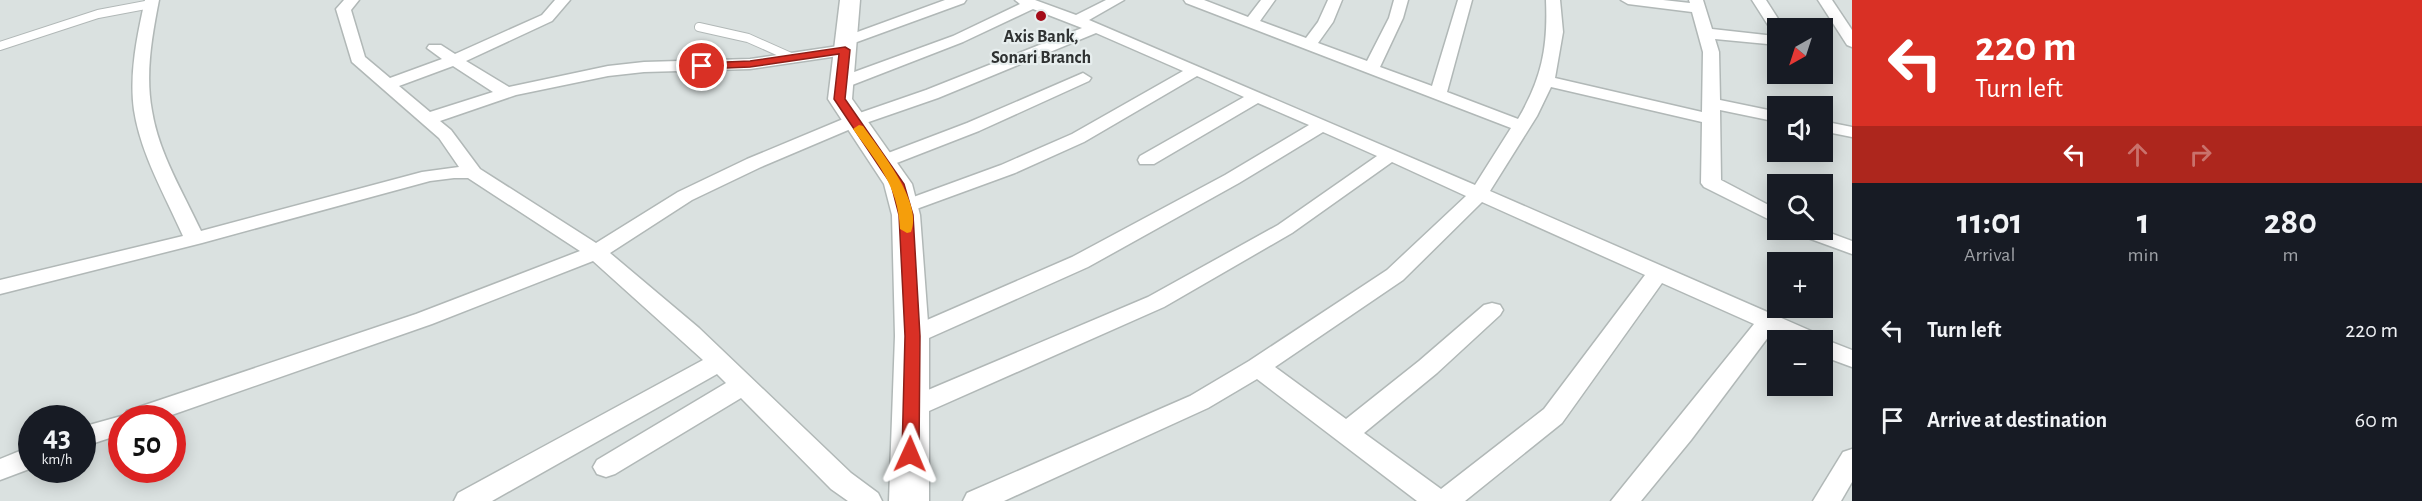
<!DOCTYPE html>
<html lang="en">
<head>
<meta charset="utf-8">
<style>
  :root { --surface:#171b24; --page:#20242c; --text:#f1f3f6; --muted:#9ea1a6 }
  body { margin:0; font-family:"Alegreya Sans",sans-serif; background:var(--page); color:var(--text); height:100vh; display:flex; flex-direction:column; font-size:22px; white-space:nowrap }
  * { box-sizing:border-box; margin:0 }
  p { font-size:20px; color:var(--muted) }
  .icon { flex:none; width:33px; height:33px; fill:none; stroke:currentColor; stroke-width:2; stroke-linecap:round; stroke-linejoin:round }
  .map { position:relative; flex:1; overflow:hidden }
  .panel { display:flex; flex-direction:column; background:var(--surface); width:570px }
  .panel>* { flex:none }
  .banner { background:#d93025; color:#fff; overflow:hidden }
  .needle { width:39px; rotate:219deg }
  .buttons { position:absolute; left:1767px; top:18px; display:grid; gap:12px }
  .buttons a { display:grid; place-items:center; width:66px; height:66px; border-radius:0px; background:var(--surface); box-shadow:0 3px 15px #0003; font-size:30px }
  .speed { position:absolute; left:18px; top:405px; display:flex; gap:12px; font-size:30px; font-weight:700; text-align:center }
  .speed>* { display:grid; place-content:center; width:78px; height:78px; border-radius:50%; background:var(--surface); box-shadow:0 3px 15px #0003; line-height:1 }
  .speed small { font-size:15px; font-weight:400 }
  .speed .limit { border:9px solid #d22; background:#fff; color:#111 }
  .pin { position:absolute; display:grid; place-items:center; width:51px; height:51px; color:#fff; margin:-26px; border:3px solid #fff; border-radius:50%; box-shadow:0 2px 6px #0007 }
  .me { position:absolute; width:66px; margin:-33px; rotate:1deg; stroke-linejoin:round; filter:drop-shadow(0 0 4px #0008) }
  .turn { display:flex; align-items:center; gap:21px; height:126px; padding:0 24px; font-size:27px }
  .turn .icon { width:78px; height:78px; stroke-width:2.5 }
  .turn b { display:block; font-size:42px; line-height:51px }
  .lanes { display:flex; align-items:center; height:57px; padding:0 24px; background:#0003; justify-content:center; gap:30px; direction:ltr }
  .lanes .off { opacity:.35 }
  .eta { display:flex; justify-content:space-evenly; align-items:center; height:102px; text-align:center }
  .eta b { font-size:36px; font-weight:600; line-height:42px }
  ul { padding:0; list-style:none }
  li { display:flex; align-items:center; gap:18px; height:90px; padding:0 24px }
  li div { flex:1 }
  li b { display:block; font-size:22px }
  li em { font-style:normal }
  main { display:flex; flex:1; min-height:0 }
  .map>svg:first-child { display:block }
</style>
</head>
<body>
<main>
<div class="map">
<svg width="1852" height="501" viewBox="0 0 1852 501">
  <rect width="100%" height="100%" fill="#dae1e0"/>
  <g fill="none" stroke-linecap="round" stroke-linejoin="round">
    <g stroke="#b1b8b7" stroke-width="10">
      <g id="service">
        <path d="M699,27L748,38L793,58"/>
        <path d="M0,46L98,14L151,4"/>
      </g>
    </g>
    <g stroke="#b1b8b7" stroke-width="3">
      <g id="minor">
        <path d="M145,0H159C152,36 145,74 152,111C159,154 183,192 201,231L422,172L459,167L439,138L352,62L336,9L344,0H359L351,10L365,57L390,78L442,59L427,48L429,45H441L455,54L542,15L555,0H570L552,21L466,61L509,87L608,66L644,62L750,59L845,45L838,41L841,38L945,0H966L964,3L846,46L853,50L845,55L750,69L644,72L608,76L516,95L440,121L451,130L480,169L596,243L678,192L747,159L848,117L926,90L1082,28L1033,9L963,42L847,87L841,88L833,83L835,79L953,36L1020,4L1015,0H1035L1076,15L1106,0H1124L1089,20L1475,185L1511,128L1186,3L1184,0H1204L1248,17L1261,0H1275L1260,21L1306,38L1318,22L1328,0H1342L1333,22L1318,43L1367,61L1389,18L1394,0H1408L1403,18L1380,67L1432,86L1458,0H1472L1447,92L1518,119C1542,78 1548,47 1546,0H1560L1563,32L1555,78L1702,112L1703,52L1692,12L1628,4L1621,0H1663L1690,3L1689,0H1703L1712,29L1775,36L1752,0H1766L1784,28H1778V45L1715,39L1719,52L1720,100L1778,112V122L1720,110L1721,180L1778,210V224L1704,187L1701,183L1702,122L1551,87L1537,116L1490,191L1818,334L1821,338L1852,350V367L1822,356V340H1790L1772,332L1691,440L1641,501H1611L1754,324L1662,283L1562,423L1465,501H1417L1257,379L1208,408L1004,501H963L967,493L1190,396L1249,361L1387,270L1466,196L1392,162L1292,233L1164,307L920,415L911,417L902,415L898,408L902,401L1148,297L1278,225L1377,156L1323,132L1239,183L1088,267L920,342L912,344L904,342L900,336L904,330L1072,257L1225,175L1309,125L1258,103L1154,164H1140L1138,160L1140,156L1244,97L1197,76L1084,142L1015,173L911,211H897L894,207L897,203L1001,165L1072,134L1183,71L1096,33L938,98L860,125L761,167L692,200L610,253L699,328L851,473L878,493L882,501H848L831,489L741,398L615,474L606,477L597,474L593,467L597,460L726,383L717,374L492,501H454L458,493L703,360L593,261L432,324L163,418H122V434L82,447V427L125,415L127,411L416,314L580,251L468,178H454L430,181L202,243L0,294V280L183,236C165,195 141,155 134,110C129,74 137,36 145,0ZM453,66L493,92L430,112L399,86ZM1482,202L1645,275L1544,409L1441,489L1364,433L1437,373L1500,315L1503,310L1500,305L1492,303L1484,305L1419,361L1346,419L1275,367L1403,280Z"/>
        <path d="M1818,0H1832L1852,30V47L1847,45Z"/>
        <path d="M1083,73L1091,78L1089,81L979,131L889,166H875L873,162L875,158L967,123Z"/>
        <path d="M1822,121L1852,127V137L1822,131Z"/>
        <path d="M1794,230H1822L1852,241V254L1797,234Z"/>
        <path d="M32,446V468L0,480V459Z"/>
        <path d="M1852,449V482L1841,501H1813L1843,452Z"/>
      </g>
    </g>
    <g stroke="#b1b8b7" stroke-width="3">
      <path id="secondary" d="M840,0H860L852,99L912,184L920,215L929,336V501H889L895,336L892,215L884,184L828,99Z"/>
    </g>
    <use href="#service" stroke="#fff" stroke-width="8"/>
    <use href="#minor" fill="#fff" fill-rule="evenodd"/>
    <use href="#secondary" fill="#fff" fill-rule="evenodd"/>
  </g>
  <path fill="#d93025" stroke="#8d1f18" stroke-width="1.5" d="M845,47L850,50L845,99L904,184L913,215L920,336L919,454L916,459L910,461L904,459L902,454L905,336L899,215L891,184L834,99L839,54L750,67L702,69L697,66L702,63L750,61Z"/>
  <path fill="#f59e0b" d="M859,125L863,126C879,149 924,203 911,232L907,233L900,229C898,185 877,163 853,129Z"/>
  <circle fill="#a40b18" stroke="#e7eeee" stroke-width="2" cx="1041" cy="16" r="6"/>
  <g text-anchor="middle" stroke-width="4.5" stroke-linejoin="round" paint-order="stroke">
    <g font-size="18" font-weight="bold" fill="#2f3232" stroke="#e7eeee">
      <text x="1041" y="42">Axis Bank,<tspan x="1041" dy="21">Sonari Branch</tspan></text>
    </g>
  </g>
</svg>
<div class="buttons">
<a><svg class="needle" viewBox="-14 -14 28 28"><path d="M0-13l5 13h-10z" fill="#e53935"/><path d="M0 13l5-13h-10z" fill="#9ea1a6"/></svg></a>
<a><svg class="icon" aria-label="sound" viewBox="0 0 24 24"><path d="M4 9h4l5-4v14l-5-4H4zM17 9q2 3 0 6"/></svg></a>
<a><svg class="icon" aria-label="search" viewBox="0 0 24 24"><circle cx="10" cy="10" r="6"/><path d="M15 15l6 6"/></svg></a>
<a>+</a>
<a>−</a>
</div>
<div class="speed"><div>43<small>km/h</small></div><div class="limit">50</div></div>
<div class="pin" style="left:702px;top:66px;background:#d93025"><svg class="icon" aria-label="arrive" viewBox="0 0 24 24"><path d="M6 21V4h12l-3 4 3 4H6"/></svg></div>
<svg class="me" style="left:910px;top:454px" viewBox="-20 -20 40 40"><path d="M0-17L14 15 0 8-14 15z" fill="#d93025" stroke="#fff" stroke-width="4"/></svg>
</div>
<section class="panel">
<div class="banner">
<div class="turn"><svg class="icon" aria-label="left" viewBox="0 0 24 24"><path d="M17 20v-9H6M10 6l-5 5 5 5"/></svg><div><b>220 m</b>Turn left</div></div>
<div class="lanes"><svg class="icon" aria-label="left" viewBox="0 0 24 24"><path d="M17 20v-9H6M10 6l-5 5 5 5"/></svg><svg class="icon off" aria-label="ahead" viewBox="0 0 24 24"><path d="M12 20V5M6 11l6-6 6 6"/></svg><svg class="icon off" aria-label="right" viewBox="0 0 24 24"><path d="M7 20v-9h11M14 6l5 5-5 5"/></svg></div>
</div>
<div class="eta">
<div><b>11:01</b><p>Arrival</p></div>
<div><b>1</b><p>min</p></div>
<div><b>280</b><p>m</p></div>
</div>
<ul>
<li><svg class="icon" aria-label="left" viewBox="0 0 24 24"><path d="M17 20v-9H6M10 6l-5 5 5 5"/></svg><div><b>Turn left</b></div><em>220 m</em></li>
<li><svg class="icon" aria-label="arrive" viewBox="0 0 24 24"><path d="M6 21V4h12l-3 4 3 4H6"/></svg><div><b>Arrive at destination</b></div><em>60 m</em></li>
</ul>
</section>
</main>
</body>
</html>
